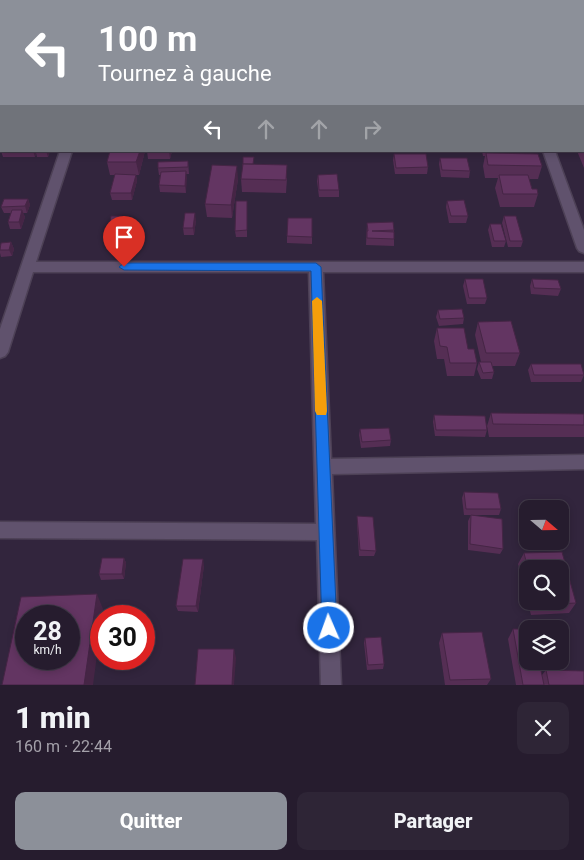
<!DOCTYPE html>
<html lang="fr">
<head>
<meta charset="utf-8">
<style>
  :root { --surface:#261c2e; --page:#2e2536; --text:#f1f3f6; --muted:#a4a1aa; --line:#423a4a; --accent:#8c9099 }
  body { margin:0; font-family:Roboto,sans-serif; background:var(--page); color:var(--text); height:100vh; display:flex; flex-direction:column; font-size:19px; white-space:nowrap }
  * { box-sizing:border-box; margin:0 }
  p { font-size:16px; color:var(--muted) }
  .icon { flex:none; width:28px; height:28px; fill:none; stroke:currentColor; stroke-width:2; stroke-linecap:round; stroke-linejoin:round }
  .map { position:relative; height:685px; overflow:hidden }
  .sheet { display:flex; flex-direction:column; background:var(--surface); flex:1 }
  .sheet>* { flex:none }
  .top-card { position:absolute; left:0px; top:0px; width:585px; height:152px; box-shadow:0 2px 8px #0003,0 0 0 1px var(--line); background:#8c9099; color:#fff; overflow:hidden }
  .needle { width:32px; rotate:110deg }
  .tools { position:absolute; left:519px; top:500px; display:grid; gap:10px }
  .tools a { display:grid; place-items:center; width:50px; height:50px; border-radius:10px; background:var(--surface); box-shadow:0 2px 8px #0003,0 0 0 1px var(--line); font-size:25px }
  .speed { position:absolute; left:15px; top:605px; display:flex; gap:10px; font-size:25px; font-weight:700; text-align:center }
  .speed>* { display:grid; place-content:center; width:65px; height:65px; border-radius:50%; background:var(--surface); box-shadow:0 2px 8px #0003,0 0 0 1px var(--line); line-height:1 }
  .speed small { font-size:12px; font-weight:400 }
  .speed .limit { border:8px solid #d22; background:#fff; color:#111 }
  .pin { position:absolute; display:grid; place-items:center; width:42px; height:42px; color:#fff; margin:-51px -21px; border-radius:50% 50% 50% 0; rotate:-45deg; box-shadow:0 0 5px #0007 }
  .pin .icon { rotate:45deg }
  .me { position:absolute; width:55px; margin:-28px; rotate:358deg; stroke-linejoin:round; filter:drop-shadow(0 0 4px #0008) }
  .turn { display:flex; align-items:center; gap:18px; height:105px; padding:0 15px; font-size:22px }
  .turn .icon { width:65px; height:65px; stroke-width:2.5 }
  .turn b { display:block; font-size:35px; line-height:42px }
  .lanes { display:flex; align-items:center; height:48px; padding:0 15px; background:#0003; justify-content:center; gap:25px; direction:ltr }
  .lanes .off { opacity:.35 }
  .round { display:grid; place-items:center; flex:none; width:52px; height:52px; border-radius:10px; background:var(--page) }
  .summary { display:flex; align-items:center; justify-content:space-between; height:85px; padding:0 15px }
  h1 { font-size:30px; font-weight:800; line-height:38px }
  .primary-button { display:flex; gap:10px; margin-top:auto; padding:10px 15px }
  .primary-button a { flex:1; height:58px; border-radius:10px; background:var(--accent); color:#fff; font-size:20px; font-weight:800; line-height:58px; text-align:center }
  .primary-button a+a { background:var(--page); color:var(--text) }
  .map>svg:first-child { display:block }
</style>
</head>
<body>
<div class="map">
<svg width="584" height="685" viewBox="0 0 584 685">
  <rect width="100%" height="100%" fill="#32253d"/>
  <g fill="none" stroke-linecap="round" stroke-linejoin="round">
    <g stroke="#4d4156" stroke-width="3">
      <g id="minor">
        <path d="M487,0H497V1H488Z"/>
        <rect x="0" y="98" width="1" height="6"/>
        <path d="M60,151H72L36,262H584V272H323L331,459L584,455V469L332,474L341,685H321L317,540L0,538V522L316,524L309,272H33L8,352L5,356L0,358V329Z"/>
        <path d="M543,151H555L584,230V253L579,251L577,248Z"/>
      </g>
    </g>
    <use href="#minor" fill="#60526d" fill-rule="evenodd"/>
  </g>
  <g fill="#552e54" fill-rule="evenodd">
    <path d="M5,0H28L27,1H6Z"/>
    <path d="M584,107V168L577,151H584Z"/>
    <rect x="0" y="122" width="1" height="25"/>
    <path d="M1,149V151H50L48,157H37L36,153L35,157H3L1,151Z"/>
    <path d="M110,151H145L139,175H136L137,181L132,200H112L110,193L115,175H110L107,162Z"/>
    <path d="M147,151H172L170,159H148Z"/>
    <path d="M482,151H511L510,153L542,166L538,179H529L532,189L538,194L534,207H500L495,188L498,178H485L483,166L485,156H483Z"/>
    <path d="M394,154L428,167L427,174H395L393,160Z"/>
    <path d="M440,158L470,171L469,178L441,177L439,164Z"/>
    <path d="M188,161L189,174H186V193L160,192L159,185L160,175H159L158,168Z"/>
    <path d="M254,164L287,178L286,193L242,192L241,179Z"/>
    <path d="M318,175L339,190V197H319L317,181Z"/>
    <path d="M238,179L232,218L207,217L205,204Z"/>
    <path d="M28,199L30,205L27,213H23L25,217L21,229H10L8,222L11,213H4L1,207Z"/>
    <path d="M447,201L468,216L466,223H449L446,207Z"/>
    <path d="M247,207V237H236L235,231Z"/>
    <path d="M122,216L124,222L121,239H110L108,232Z"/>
    <path d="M504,216L523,241L521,247H508L502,223Z"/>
    <path d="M312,218V244L287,243V236Z"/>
    <path d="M196,220L194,235H184L183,228Z"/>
    <path d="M367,223L394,230V246L366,245Z"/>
    <path d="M490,224L506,241L504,247H492L488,230Z"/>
    <path d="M11,242L14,249L12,256L1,257L0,253V245Z"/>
    <path d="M465,279L487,298L485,304H467L463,286Z"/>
    <path d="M532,279L561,289L558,296L531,294L530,286Z"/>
    <path d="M438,310L464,318L463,324L439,326L436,317Z"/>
    <path d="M478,322L520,353L515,366H492L494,372L492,379H481L477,369L479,362H481L475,335Z"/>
    <path d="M437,328L477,363L474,376H447L444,359H437L434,341Z"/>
    <path d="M531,364L584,375L581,382H531L528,370Z"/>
    <path d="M491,413L584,414V437H489L487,426Z"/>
    <path d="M434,415L487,430L485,437L435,436L433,422Z"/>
    <path d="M360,429L391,440L390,446L361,448L359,435Z"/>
    <path d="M464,492L501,509L499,515H464L462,498Z"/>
    <path d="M471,515L503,549L500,554L468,550V521Z"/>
    <path d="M357,516L376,551L374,556H359L357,522Z"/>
    <path d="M524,553L576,603L569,613L531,615L518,564ZM528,569L560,601H528Z"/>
    <path d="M124,558L126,563L124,579L101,580L99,574Z"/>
    <path d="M204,565L198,612L178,611L176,606Z"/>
    <path d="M513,629L542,675L546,670L584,685H516L508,639Z"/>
    <path d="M442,633L491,679L487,685H445L439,643Z"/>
    <path d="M365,638L384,664L383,669L367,670L364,643Z"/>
  </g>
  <g fill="#452545">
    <path d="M33,151H36V153L35,157Z"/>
    <path d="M46,151H50L48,157Z"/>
    <path d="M140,151H145L139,175L136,162Z"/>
    <path d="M169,151H172L170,159Z"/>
    <path d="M237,166L238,179L232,218L231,205Z"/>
    <path d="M186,171L187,178L186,193L185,186Z"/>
    <path d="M136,175L137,181L132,200L131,193Z"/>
    <path d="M28,199L30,205L27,213L25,206Z"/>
    <path d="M22,210L25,217L21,229L19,222Z"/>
    <path d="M195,213L196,220L194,235L193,228Z"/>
    <path d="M122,216L124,222L121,239L120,232Z"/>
    <path d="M11,242L14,249L12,256L9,250Z"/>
    <path d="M124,558L126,563L124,579L122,574Z"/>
    <path d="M203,559L204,565L198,612L196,606Z"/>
    <path d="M97,594L103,609L102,616H101V625L93,685H84Z"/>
    <path d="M234,649L236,658L234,685H232Z"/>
  </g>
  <g fill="#633562" stroke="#452545" fill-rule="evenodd">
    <path d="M1,8V17H0V9Z"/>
    <rect x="0" y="122" width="1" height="13"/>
    <path d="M110,151H140L136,162H107Z"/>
    <path d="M486,153L538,154L542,166L488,165Z"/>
    <path d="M394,154H426L428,167L396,168Z"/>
    <path d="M243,157H254L253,164H243V167Z"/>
    <path d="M440,158H467L470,171L442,170Z"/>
    <path d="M188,161V167L158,168V162Z"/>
    <path d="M243,164L287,165L286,180L241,179Z"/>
    <path d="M212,165L237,166L231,205L205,204Z"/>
    <path d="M186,171L185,186L159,185L161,172Z"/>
    <path d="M115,174L136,175L131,193H110Z"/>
    <path d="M337,174L339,190H319L318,175Z"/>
    <path d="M499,175H528L532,189H537L538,194H503Z"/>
    <path d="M4,199H28L25,206L1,207Z"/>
    <path d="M464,200L468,216H451L447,201Z"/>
    <path d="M236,201H247V230L235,231Z"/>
    <path d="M12,210H22L19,222H8Z"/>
    <path d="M185,213H195L193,228H183Z"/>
    <path d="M111,216H122L120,232H108Z"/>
    <path d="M504,216H516L523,241H510Z"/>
    <path d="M288,218H312V237L287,236Z"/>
    <path d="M393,222L394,230L372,231L394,232V239L367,238V231H368L367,223Z"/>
    <path d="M490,224H501L506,241H494Z"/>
    <path d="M11,242L9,250H0L1,243Z"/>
    <path d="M465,279H483L487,298H469Z"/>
    <path d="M532,279L558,280L561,289L534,288Z"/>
    <path d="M462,309L464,318L440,319L438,310Z"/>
    <path d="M511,321L520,353H486L478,322Z"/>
    <path d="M437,328H464L468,349H474L477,363H450L447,347L440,346Z"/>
    <path d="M479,362H491L494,372L483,373Z"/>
    <path d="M531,364H581L584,375H534Z"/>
    <path d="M491,413L584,414V425L493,424Z"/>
    <path d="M434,415L485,416L487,430H436Z"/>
    <path d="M389,428L391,440L362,442L360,429Z"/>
    <path d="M464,492L498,493L501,509H466Z"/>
    <path d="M471,515L502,519L503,549L470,544Z"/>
    <path d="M357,516L373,517L376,551L360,550Z"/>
    <path d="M562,552L576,603L537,605L536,601H560V569H528L524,553Z"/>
    <path d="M102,558H124L122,574H99Z"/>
    <path d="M183,559H203L196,606H176Z"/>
    <path d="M97,594L84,685H2L21,597ZM26,616H69V659H26Z"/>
    <path d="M513,629H528V661H539L544,685H523Z"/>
    <path d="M482,632L491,679L450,680L442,633Z"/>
    <path d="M381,637L384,664L368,665L365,638Z"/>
    <path d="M198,649H234L232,685H195Z"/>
    <path d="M546,670L584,671V685H549Z"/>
  </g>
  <path fill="#1a73e8" stroke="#114b97" d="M124,263H316L321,267L337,628L335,633L329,635L324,633L322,628L311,271L124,270L119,267Z"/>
  <path fill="#f59e0b" d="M317,297L322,301L327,411L326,415H317L315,411L312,301Z"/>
</svg>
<div class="tools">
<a><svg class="needle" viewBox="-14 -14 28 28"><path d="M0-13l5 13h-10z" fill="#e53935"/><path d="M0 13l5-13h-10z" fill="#a4a1aa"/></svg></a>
<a><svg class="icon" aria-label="search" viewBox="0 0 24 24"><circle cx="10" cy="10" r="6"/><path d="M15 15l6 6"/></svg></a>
<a><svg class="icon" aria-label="layers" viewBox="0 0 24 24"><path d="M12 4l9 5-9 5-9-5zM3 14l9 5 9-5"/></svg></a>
</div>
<div class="speed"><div>28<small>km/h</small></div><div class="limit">30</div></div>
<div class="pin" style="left:124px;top:267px;background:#d93025"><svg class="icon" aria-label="arrive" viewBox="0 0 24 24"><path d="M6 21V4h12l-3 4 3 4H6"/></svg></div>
<svg class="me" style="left:329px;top:628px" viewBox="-20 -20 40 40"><circle r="17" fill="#1a73e8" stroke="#fff" stroke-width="3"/><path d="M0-11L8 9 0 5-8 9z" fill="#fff"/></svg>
<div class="top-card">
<div class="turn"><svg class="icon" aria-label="left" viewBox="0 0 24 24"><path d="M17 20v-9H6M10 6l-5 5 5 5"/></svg><div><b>100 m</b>Tournez à gauche</div></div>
<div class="lanes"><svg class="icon" aria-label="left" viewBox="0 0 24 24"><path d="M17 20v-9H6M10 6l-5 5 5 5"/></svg><svg class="icon off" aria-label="ahead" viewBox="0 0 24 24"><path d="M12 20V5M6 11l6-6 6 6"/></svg><svg class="icon off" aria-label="ahead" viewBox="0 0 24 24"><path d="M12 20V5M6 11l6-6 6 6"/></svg><svg class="icon off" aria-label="right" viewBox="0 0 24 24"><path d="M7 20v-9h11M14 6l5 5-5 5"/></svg></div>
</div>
</div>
<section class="sheet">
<div class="summary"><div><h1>1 min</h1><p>160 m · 22:44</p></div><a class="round"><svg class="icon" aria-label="close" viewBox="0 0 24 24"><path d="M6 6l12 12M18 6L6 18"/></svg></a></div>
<div class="primary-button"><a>Quitter</a><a>Partager</a></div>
</section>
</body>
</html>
